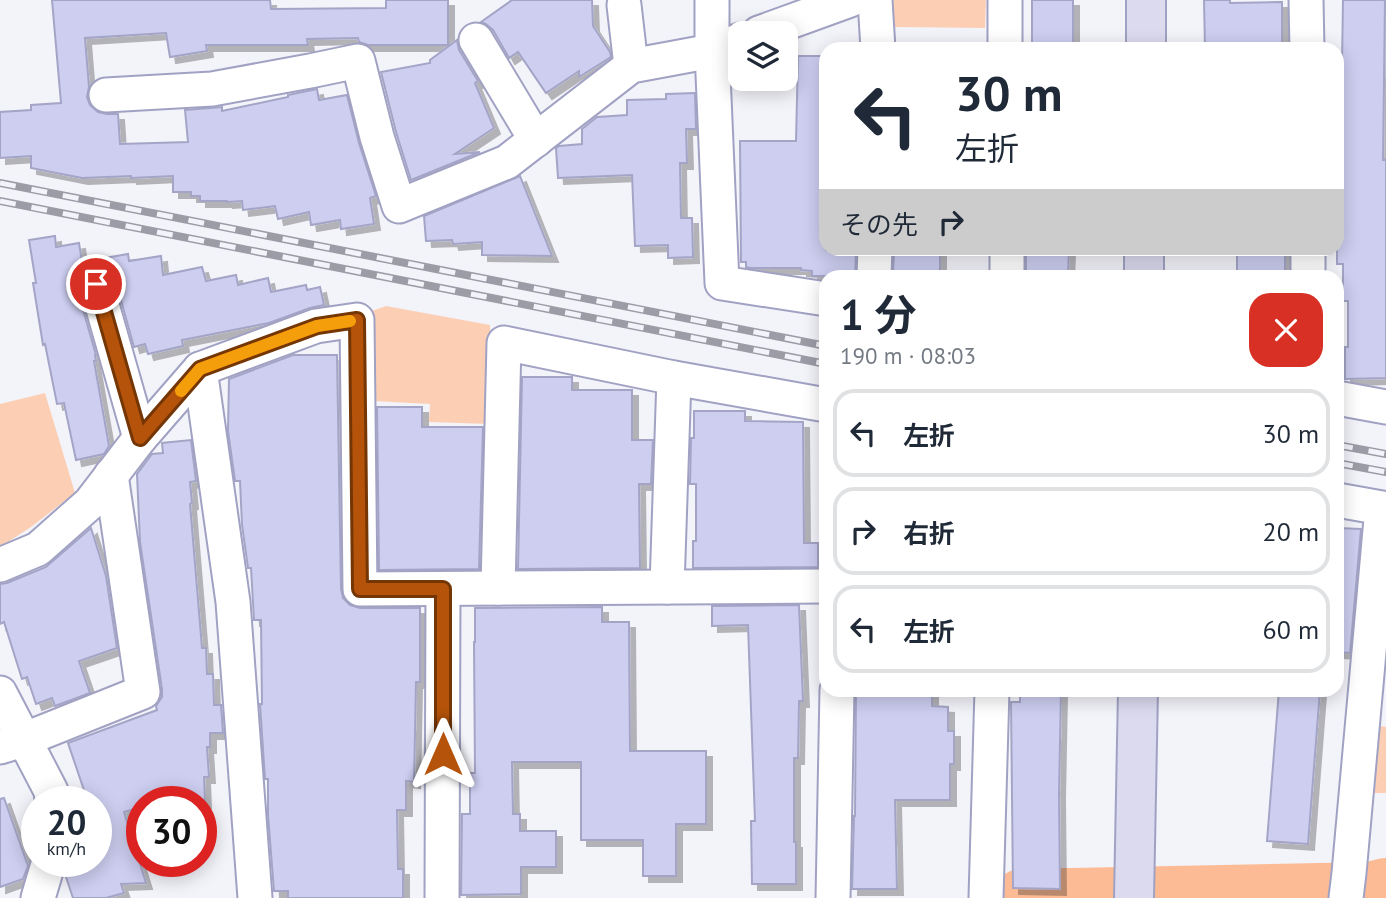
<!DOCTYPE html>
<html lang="ja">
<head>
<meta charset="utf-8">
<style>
  :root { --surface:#fff; --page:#f2f2f3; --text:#1f2937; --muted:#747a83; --line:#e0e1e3 }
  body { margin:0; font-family:"PT Sans","Noto Sans JP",sans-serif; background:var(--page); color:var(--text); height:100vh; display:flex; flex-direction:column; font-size:26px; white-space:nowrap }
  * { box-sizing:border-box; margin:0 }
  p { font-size:23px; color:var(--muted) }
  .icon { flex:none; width:38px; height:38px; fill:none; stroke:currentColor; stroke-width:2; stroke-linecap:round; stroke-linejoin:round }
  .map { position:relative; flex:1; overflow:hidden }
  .details { position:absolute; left:819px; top:270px; width:525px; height:427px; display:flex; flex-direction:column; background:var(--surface); border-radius:21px; box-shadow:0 4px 18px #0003 }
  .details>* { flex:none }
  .top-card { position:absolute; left:819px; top:42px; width:525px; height:214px; border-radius:21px; box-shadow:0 4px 18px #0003; background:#fff; color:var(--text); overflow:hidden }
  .buttons { position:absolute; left:728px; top:21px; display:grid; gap:14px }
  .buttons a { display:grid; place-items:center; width:70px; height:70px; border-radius:14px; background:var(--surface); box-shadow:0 4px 18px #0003; font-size:35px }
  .speed { position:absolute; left:21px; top:786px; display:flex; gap:14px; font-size:35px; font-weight:700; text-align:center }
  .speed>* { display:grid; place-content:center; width:91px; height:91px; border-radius:50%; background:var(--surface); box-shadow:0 4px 18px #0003; line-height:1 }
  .speed small { font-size:18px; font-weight:400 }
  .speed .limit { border:10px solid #d22; background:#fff; color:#111 }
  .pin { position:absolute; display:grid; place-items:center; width:60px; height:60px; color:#fff; margin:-30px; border:4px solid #fff; border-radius:50%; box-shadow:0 2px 7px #0007 }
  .me { position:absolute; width:77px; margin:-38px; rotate:0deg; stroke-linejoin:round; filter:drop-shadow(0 0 5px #0008) }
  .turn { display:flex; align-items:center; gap:24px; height:147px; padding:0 21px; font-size:32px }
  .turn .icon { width:91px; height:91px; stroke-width:2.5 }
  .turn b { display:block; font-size:49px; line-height:60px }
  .then { display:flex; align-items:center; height:66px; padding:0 21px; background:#0003; gap:14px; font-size:26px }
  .round { display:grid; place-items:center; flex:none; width:74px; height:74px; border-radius:21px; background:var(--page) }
  .headline { display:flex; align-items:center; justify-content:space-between; height:119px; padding:0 21px }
  h1 { font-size:42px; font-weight:700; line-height:52px }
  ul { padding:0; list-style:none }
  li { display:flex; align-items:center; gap:21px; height:88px; margin:0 14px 10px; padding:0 7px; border:4px solid var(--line); border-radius:21px }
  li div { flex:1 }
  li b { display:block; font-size:26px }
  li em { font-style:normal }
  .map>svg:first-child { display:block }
</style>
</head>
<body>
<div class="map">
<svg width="1386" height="898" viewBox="0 0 1386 898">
  <defs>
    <filter id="shadow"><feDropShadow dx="6" dy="6" stdDeviation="0" flood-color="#0004"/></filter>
  </defs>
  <rect width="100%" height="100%" fill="#f3f3fa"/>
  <g fill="#fccfb5">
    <path d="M892,0H986L985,28L893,27Z"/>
    <path d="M386,306L490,325V424L429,422L430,404L373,401L372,311Z"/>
    <path d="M45,393L75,493L31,527L0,547V404Z"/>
    <path d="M1380,726L1386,727V793H1373Z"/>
  </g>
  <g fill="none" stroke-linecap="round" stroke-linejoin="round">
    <path stroke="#fcbb94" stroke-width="58" d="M1021,898L1370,891L1386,887"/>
  </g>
  <g fill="#cdcef0" stroke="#a4a5c6" stroke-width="2" filter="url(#shadow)">
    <path d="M52,0H270L271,9L386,8V0H448V45H368L359,42L358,38L307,39L308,45H206L207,51L170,57L166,33L85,38L89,87L87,97L90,105L98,112L107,114H118L120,144L188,142L185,110L222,107V111L288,97V95L317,89L319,100L347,95L359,143L376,196L370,198L374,224L341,229L340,220L311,225L309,212L278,219L275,206L243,210L242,201L227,202V201H200V196H191V192H173V176L131,178V176L82,178L31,168V156L0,158V112L31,110V105L61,103Z"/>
    <path d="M512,0H592L593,26L610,52L611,57L579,77V71L546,93L518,52L509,58L493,30L486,24L481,22Z"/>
    <rect x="1032" y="0" width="41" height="49"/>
    <path d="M1204,0H1230V3L1282,2V49H1205Z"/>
    <path d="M1343,0H1385L1383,160H1386V378L1345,379V347H1348V301H1343V264H1337V193H1340Z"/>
    <path d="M457,40L459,50L478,81L475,83L494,128L455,154L480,152L411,180L396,132L381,72L430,63V60Z"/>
    <path d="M798,56H826V250H856L855,276H812V271L801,270V268H750L746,267V262H741L740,141H796Z"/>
    <path d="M695,93L696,129H686L687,163H680L681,218H692L693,257L668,258V245L635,246L632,175L558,178L556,148L559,146L582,144V129L597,117L627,115V100L666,99V94Z"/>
    <path d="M520,176L552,256L482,255V242L453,244L452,240L426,241L424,216Z"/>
    <path d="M55,236L56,247L79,243L82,262L128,254L129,261L161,256L163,275L202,267L206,281L236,275L238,285L268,278L271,292L306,285L307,290L320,287L324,305L310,308L269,323L182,340L183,346L148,354L145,344L134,347L115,279L110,271L100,265L90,266L83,270L78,279L77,289L96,355H95L96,361H94L109,446L104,454L76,460L64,403L57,404L45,344L43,345L33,283H36L29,240Z"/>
    <path d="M906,248L940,250V276H893L894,250H906Z"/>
    <path d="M1026,248H1069L1068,276H1028V273H1026Z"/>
    <rect x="1237" y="248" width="48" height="28"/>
    <path d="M293,355H337L341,589L343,598L350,605L360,608H420V682H416L414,782L406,781V810H397L398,869H403V898H288V891H274L268,815V779H265L260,704H262L261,620H254L251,568H248L242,525L240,481H235L228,431L229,379Z"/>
    <path d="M522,377H572V390H632V440H653L651,484H639L640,568L518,569Z"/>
    <path d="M377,407H422V427H483L479,569L379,570Z"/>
    <path d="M694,411H745V421L803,422L804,543H818V567L693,568V541H696V484H690L691,438H694Z"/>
    <path d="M191,440L196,481L190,482L192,503L190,504L202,648H206L207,674H213L214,705H221L223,733H210V747H207L209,777H204L205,802H142V807L124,812L146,883L121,884L124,893L106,898H73L65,874L68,861H96V802H88L68,743L157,710L156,706L162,697V689L140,542L137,474L152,454L163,453L162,443Z"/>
    <path d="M91,528L106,576L117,648L79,661L90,693L55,706L52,698L36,704L27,677L22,679L4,622L0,624V584L7,583L46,567Z"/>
    <path d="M1337,528L1361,529L1350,653L1337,652Z"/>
    <path d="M799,605L803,701H799L798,758H794V842H796V884H752L751,821H755L748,625L712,626V606Z"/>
    <path d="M602,607V622H629L630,751H706V824H676V876H643V840H581V762H512L513,814H520V831H556V867H521V894L461,895L462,814H470V773H475L474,642H475V608Z"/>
    <path d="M1020,690H1061L1059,794L1060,889L1013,888L1011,702H1020Z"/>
    <path d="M1279,690H1320L1308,844L1267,841Z"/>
    <path d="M932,692V706L948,707V731H954V764H950V800H895L897,889H852L854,816H855L856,693Z"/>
    <path d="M4,798L28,866L23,879L0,887V799Z"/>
  </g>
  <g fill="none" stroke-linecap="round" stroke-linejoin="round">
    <g stroke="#a1a2c3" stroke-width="37">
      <g id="street">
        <path d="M712,0V51L722,283L826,299"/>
        <path d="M875,0L878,49"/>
        <path d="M1005,0V49"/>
        <path d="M1306,0L1307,49"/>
        <path d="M624,5L631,66"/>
        <path d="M759,33L850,0"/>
        <path d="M476,40L536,140"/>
        <path d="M106,95L212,89L310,71L358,61L377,137L399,206L507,162L631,66L712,51L740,40"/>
        <path d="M1007,248V276"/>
        <path d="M1308,248V276"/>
        <path d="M874,276L875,248"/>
        <path d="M96,284L140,438"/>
        <path d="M200,369L233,602L255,898"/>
        <path d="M1337,398L1386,407"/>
        <path d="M1337,500L1382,508L1349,873L1346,898"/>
        <path d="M0,565L38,549L90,503L140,438L200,369L316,326L357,320L360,589L826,586"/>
        <path d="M667,587L674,378"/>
        <path d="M498,588L504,343L674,378L826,405"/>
        <path d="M0,693L51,791L52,802"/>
        <path d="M0,747L23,740L143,692L111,475"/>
        <path d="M38,898L49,861"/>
        <path d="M442,898L443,589"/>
        <path d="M833,898L837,690"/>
        <path d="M986,898L992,690"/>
      </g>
    </g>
    <g stroke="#a1a2c3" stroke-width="42">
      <g id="secondary">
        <path d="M1146,49V0"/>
        <path d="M1144,276V248"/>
        <path d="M1134,898L1138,690"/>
      </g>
    </g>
    <use href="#street" stroke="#fff" stroke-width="33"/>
    <use href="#secondary" stroke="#dbdaef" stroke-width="38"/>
    <g stroke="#9c9ca7" stroke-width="8">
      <g id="rail">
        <path d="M0,183L826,346"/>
        <path d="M0,201L826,364"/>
        <path d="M1337,445L1386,454"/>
        <path d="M1337,463L1386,472"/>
      </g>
    </g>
    <use href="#rail" stroke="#f3f3fa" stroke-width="5" stroke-dasharray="16" stroke-linecap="butt"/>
  </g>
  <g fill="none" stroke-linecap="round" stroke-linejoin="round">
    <g stroke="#753606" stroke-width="18">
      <path id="route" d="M96,284L140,438L200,369L317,326L357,320L360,589H443V754"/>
    </g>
    <use href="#route" stroke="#b45309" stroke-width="12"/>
    <path stroke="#f59e0b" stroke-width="12" d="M181,391L200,369L317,326L350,321"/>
  </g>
</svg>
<div class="buttons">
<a><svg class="icon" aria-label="layers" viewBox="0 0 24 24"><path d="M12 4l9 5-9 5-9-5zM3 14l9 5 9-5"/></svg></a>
</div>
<div class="speed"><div>20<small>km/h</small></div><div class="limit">30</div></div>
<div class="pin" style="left:96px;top:284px;background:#d93025"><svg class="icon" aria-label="arrive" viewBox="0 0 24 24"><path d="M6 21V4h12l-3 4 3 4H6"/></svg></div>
<svg class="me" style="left:443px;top:754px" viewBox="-20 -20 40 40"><path d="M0-17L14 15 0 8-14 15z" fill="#b45309" stroke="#fff" stroke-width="4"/></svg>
<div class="top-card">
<div class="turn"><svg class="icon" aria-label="left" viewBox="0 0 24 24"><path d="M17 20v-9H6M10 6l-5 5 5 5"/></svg><div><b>30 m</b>左折</div></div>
<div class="then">その先<svg class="icon" aria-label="right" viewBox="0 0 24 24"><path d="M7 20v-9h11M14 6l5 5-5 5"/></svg></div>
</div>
<section class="details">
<div class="headline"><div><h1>1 分</h1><p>190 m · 08:03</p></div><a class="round" style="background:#d93025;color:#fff"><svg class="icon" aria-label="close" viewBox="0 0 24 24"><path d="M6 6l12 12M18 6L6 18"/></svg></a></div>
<ul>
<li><svg class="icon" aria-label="left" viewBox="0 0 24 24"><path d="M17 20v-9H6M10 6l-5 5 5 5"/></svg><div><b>左折</b></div><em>30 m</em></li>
<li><svg class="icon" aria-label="right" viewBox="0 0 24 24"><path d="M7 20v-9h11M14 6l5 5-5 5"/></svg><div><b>右折</b></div><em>20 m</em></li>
<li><svg class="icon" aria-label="left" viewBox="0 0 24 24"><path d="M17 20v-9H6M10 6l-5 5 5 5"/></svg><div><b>左折</b></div><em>60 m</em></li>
</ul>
</section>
</div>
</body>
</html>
